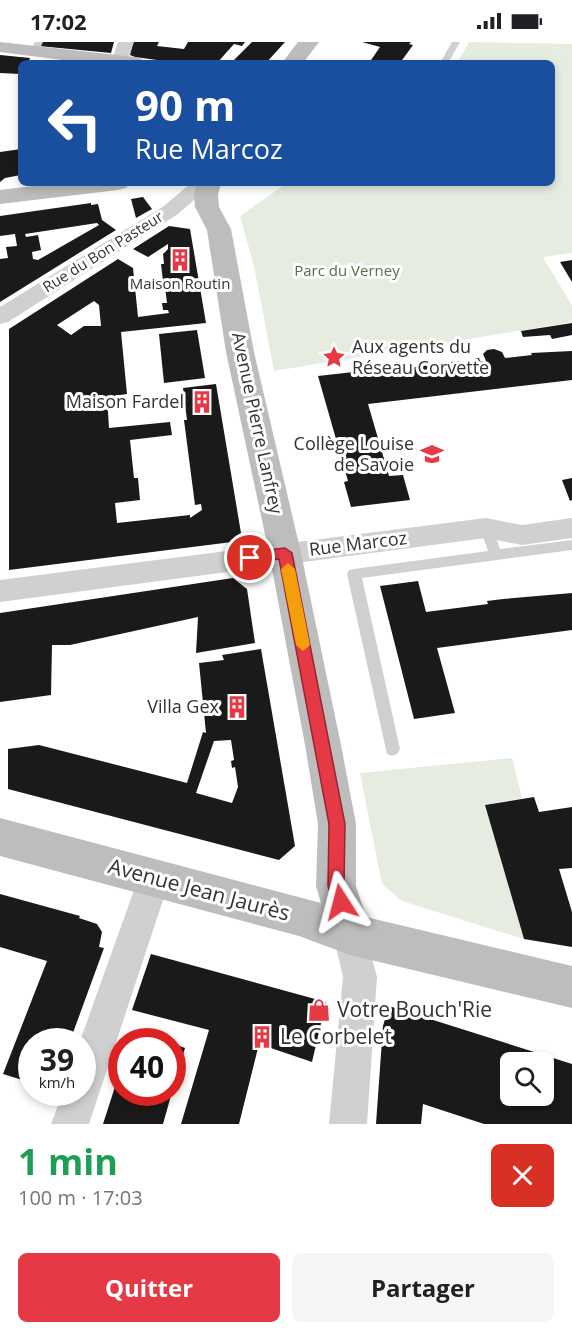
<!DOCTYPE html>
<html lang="fr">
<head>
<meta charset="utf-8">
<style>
  :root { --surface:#fff; --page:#f6f6f6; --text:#202124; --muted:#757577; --accent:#e63946 }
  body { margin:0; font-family:"Open Sans",sans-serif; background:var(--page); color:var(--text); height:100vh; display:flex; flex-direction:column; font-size:22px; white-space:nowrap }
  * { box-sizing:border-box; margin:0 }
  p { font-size:20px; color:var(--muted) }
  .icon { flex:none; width:33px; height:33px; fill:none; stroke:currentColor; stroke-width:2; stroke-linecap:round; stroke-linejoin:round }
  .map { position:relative; height:1082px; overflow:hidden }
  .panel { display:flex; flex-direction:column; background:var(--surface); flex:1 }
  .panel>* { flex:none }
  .guide { position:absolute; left:18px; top:18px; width:537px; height:126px; border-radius:9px; box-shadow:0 3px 9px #0003; background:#1a4fa0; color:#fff; overflow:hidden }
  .buttons { position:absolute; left:500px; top:1010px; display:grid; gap:12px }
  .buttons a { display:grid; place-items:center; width:54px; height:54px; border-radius:9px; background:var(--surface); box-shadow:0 3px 9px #0003; font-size:30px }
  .speed { position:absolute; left:18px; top:986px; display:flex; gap:12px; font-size:30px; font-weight:700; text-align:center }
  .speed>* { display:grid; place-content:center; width:78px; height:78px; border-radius:50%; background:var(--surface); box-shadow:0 3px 9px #0003; line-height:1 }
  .speed small { font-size:15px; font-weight:400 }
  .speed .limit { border:9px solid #d22; background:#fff; color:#111 }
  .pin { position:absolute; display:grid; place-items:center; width:51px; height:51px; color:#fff; margin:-26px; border:3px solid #fff; border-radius:50%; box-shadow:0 2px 6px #0007 }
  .me { position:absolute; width:66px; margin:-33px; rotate:351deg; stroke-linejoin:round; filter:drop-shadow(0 0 4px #0008) }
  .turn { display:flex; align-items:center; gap:21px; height:126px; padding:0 18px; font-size:27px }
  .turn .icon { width:78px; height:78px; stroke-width:2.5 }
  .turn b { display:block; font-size:42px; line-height:51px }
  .round { display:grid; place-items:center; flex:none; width:63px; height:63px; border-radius:9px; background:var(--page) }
  .headline { display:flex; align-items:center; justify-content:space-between; height:102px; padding:0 18px }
  h1 { font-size:36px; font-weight:700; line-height:45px; color:#1e9e55 }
  .cta { display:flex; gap:12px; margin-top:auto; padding:12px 18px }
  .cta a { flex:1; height:69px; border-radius:9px; background:var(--accent); color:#fff; font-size:24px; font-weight:700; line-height:69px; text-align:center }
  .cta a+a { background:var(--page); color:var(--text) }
  .status { display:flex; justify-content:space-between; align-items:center; height:42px; padding:0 30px; background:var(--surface); direction:ltr }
  .status svg { height:16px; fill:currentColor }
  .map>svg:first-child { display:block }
</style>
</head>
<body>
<div class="status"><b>17:02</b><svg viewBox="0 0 49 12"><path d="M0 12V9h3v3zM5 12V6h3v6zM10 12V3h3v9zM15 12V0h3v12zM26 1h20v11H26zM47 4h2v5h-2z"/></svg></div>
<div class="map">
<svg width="572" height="1082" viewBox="0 0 572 1082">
  <rect width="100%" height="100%" fill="#fff"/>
  <g fill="#e6ecdf">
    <path d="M469,0L572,2V211L543,215L572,264V280L274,329L254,224L240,174L287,141H552V21H457Z"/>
    <path d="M512,716L522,756L485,763L524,897L402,859L382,842L360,731Z"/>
  </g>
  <g fill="#1a1a1a" fill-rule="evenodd">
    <path d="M41,0H114L111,11L39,4Z"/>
    <path d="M133,0H159L157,4L184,7L188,0H245L242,4L234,2L217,21H179L135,15L130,13Z"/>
    <path d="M252,0H285L266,21H231Z"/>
    <path d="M362,0H411L409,2L413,3L400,21H369L380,5Z"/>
    <path d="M0,13L30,16L28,21H21V32L0,31Z"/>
    <path d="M21,107V133L5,136L0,140V110Z"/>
    <path d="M143,155L152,167L136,176L131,157Z"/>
    <path d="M91,161V163L98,162L102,178L116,188L0,260V217L8,216L6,205L17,204L15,192L0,194V174ZM97,181L99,183L38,218L33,217L32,210L41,208L38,193L26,195L25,192Z"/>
    <path d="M169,184L190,187L206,281L121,290L127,352L107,355L109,386L170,380L172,393L130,398L134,436H138L140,458L115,461L117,481L190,473V476L202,468L201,462L195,463L184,378H187L183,346L216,342L241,491L232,500L9,528V287L118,217L133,226L138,275L169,271L168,268H163L162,261H167L165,245L152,246L151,240L163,239L161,222H164L163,212L168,207V202L148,215L133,207ZM94,259L99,263L101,284H84L71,293L57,283Z"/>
    <path d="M572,218V240L560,220Z"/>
    <path d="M572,281V293L552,297L550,293L523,295L521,289Z"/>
    <path d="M197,288L205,336L164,341L159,292Z"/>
    <path d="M494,307L502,310L505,316L532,313L531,311L572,309V338L368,362L389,434L403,433L410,458L351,465L344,440L348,439L318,334L371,328L372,331L458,319L460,321L474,320L473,317L479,316L480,319H486L483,312L487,308Z"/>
    <path d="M572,436V458L570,459L562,438Z"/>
    <path d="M233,536L247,547L255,601L196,611L198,575L70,603H52L51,653L0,660V571Z"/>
    <path d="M418,539L426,570L488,562L487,559L503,557L572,551V588L437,606L455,671L414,677L380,544Z"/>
    <path d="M261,607L295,804L279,818L8,747V707L39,703L187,741L203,690L206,691L199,621L224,618L222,613ZM231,698L234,718L231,719L232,726L235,725L238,745L232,761L196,751L214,699Z"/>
    <path d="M534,755L539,770L572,765V826L559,827L572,870V905L524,897L485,763Z"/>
    <path d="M0,852L80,874L79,876L97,882L102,890L99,905L104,906L70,999H32V1041L3,1032L47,919L0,905Z"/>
    <path d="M151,912L326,960L312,1020L259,1002L239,1082H181L209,988L132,968Z"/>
    <path d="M389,964L572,1022V1082H484L423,1062L421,1082H376L383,984ZM510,1020H543V1053H510Z"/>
    <path d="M134,988L160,995L159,999H130Z"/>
    <path d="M172,1001L185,1006L173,1046H172Z"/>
    <path d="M121,1026L122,1050H172L163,1082H103Z"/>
  </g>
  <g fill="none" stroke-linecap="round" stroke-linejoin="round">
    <g fill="#d0d0d0" fill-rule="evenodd">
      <path d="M35,0H43L38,10H35L31,8Z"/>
      <path d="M452,0H460L448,21H440Z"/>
      <path d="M486,481L491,482L500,507L572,498V508L362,536L400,707L397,712L392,714L387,712L347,532L349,528L354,527L488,509L480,486Z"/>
    </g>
    <g fill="#d0d0d0" fill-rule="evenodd">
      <path d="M118,0H134L127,21H111Z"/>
      <path d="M191,141H213L178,172L8,280L0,282V265L164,164Z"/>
      <path d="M486,476L522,483L572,476V496L522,503L486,496L0,560V538Z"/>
      <path d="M154,821L166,825L170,837L89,1082H51L63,1050H82V999H80L138,837L142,825Z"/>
      <path d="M350,875L362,880L377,935L367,1082H329L343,935L333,892L338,880Z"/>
    </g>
    <g fill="#bdbdbd" fill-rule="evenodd">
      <path d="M0,0L135,15L142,17L145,21H86L0,10Z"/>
      <path d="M298,0H319L303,21H282Z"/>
      <path d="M58,141H130L126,146L118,148L0,162V148Z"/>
      <path d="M197,141H221L218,153L219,165L231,187L254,310L301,511L341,703L356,782V844L366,875L572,924V966L350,913L299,894L0,814V776L321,861L316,844L318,782L305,703L269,511L226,310L207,188L195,165L194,153Z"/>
    </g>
  </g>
  <path fill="#e63946" stroke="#96252e" stroke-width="1.5" d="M285,506L292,511L345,782L344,844L349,860L347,866L341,868L335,866L328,844L329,782L279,517L250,521L243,516L250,510Z"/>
  <path fill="#f59e0b" d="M288,521L295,527L310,603L303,609L296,603L281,527Z"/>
  <defs>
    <g id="building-bare" transform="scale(1.8)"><path d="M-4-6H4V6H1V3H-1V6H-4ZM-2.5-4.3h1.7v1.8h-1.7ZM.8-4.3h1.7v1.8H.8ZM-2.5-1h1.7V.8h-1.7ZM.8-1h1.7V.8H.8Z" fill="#e63946" stroke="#fff" stroke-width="2.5" paint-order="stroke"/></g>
    <g id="sight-bare" transform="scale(1.8)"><path d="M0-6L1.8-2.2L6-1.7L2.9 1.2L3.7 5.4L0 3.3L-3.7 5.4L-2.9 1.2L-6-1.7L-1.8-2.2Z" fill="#e63946" stroke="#fff" stroke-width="2.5" paint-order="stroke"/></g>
    <g id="school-bare" transform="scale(1.8)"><path d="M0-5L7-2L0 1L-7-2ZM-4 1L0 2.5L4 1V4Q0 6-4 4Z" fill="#e63946" stroke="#fff" stroke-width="2.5" paint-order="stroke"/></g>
    <g id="shop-bare" transform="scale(1.8)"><path d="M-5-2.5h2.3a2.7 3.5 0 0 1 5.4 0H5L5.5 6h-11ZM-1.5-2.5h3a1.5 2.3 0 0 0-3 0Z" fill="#e63946" stroke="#fff" stroke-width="2.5" paint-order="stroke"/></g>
  </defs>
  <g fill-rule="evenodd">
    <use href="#building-bare" x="180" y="218"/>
    <use href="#sight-bare" x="334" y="315"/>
    <use href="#building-bare" x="202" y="360"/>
    <use href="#school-bare" x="432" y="412"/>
    <use href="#building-bare" x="237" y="665"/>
    <use href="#shop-bare" x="319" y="968"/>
    <use href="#building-bare" x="262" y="995"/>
  </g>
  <g text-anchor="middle" stroke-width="6" stroke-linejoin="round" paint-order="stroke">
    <g font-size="15" fill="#333" stroke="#fff">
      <text transform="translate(103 210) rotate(-32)" y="5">Rue du Bon Pasteur</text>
    </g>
    <g font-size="15" fill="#56703f" stroke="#fff">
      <text x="347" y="234">Parc du Verney</text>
    </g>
    <g font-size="15" fill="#333" stroke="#fff">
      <text x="180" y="247">Maison Routin</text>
    </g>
    <g font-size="18" fill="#333" stroke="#fff" text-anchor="end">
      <text x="352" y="311" text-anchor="start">Aux agents du<tspan x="352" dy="21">Réseau Corvette</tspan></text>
      <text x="184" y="366">Maison Fardel</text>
      <text x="414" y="408">Collège Louise<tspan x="414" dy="21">de Savoie</tspan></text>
      <text x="219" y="671">Villa Gex</text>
    </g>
    <g font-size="18" fill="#333" stroke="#fff">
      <text transform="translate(257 381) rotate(78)" y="6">Avenue Pierre Lanfrey</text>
      <text transform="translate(358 502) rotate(-7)" y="6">Rue Marcoz</text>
    </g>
    <g font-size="21" fill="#333" stroke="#fff">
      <text transform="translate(199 848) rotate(15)" y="7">Avenue Jean Jaurès</text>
    </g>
    <g font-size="21" fill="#333" stroke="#fff" text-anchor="start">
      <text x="337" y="975">Votre Bouch'Rie</text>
      <text x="280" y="1002">Le Corbelet</text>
    </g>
  </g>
</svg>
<div class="buttons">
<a><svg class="icon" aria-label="search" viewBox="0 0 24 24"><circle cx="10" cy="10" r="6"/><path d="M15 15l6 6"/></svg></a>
</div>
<div class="speed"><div>39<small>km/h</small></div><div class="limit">40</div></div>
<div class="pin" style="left:250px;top:516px;background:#d93025"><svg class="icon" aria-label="arrive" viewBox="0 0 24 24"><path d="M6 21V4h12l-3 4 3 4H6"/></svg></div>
<svg class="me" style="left:341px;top:860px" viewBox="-20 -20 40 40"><path d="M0-17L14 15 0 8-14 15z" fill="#e63946" stroke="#fff" stroke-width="4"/></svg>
<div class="guide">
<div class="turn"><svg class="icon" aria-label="left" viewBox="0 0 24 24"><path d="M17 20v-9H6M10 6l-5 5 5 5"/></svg><div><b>90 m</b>Rue Marcoz</div></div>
</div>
</div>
<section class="panel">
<div class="headline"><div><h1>1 min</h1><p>100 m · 17:03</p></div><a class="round" style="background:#d93025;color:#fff"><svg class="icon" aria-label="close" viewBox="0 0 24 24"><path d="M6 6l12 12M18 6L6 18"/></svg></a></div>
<div class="cta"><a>Quitter</a><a>Partager</a></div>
</section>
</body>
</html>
